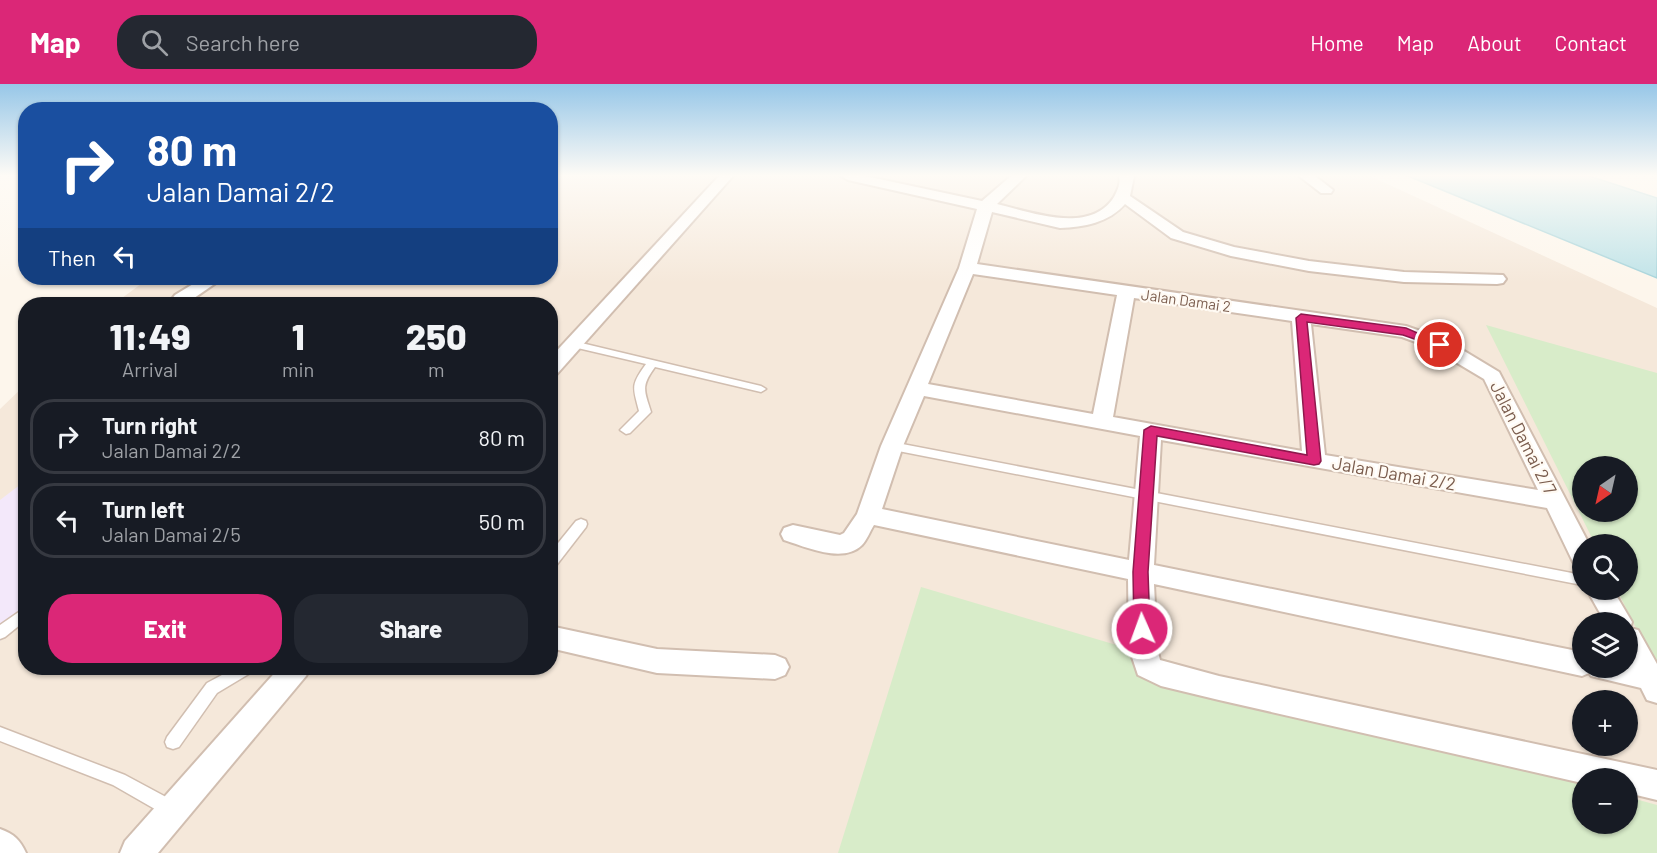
<!DOCTYPE html>
<html lang="en">
<head>
<meta charset="utf-8">
<style>
  :root { --surface:#171b24; --page:#242831; --text:#f1f3f6; --muted:#9ea1a6; --line:#363941; --accent:#db2777 }
  body { margin:0; font-family:Barlow,sans-serif; background:var(--page); color:var(--text); height:100vh; display:flex; flex-direction:column; font-size:22px; white-space:nowrap }
  * { box-sizing:border-box; margin:0 }
  p { font-size:20px; color:var(--muted) }
  .icon { flex:none; width:33px; height:33px; fill:none; stroke:currentColor; stroke-width:2; stroke-linecap:round; stroke-linejoin:round }
  .map { position:relative; flex:1; overflow:hidden }
  .panel { position:absolute; left:18px; top:213px; width:540px; height:378px; display:flex; flex-direction:column; background:var(--surface); border-radius:24px; box-shadow:0 2px 4px #0004 }
  .panel>* { flex:none }
  .top-card { position:absolute; left:18px; top:18px; width:540px; height:183px; border-radius:24px; box-shadow:0 2px 4px #0004; background:#1a4fa0; color:#fff; overflow:hidden }
  .needle { width:39px; rotate:214deg }
  .fabs { position:absolute; left:1572px; top:372px; display:grid; gap:12px }
  .fabs a { display:grid; place-items:center; width:66px; height:66px; border-radius:50%; background:var(--surface); box-shadow:0 2px 4px #0004; font-size:30px }
  .pin { position:absolute; display:grid; place-items:center; width:51px; height:51px; color:#fff; margin:-26px; border:3px solid #fff; border-radius:50%; box-shadow:0 2px 6px #0007 }
  .me { position:absolute; width:66px; margin:-33px; rotate:358deg; stroke-linejoin:round; filter:drop-shadow(0 0 4px #0008) }
  .turn { display:flex; align-items:center; gap:21px; height:126px; padding:0 30px; font-size:27px }
  .turn .icon { width:78px; height:78px; stroke-width:2.5 }
  .turn b { display:block; font-size:42px; line-height:51px }
  .then { display:flex; align-items:center; height:57px; padding:0 30px; background:#0003; gap:12px; font-size:22px }
  .eta { display:flex; justify-content:space-evenly; align-items:center; height:102px; text-align:center }
  .eta b { font-size:36px; font-weight:800; line-height:42px }
  .primary-button { display:flex; gap:12px; margin-top:auto; padding:12px 30px }
  .primary-button a { flex:1; height:69px; border-radius:24px; background:var(--accent); color:#fff; font-size:24px; font-weight:800; line-height:69px; text-align:center }
  .primary-button a+a { background:var(--page); color:var(--text) }
  ul { padding:0; list-style:none }
  li { display:flex; align-items:center; gap:18px; height:75px; margin:0 12px 9px; padding:0 18px; border:3px solid var(--line); border-radius:24px }
  li div { flex:1 }
  li b { display:block; font-size:22px }
  li em { font-style:normal }
  header { display:flex; align-items:center; gap:36px; box-sizing:border-box; height:84px; padding:0 30px; background:var(--accent); color:#fff }
  header strong { font-size:28px }
  nav { display:flex; gap:33px; margin-inline-start:auto; font-size:21px }
  .search { width:420px; height:54px; background:var(--page); display:flex; align-items:center; gap:15px; box-sizing:border-box; padding:0 21px; border-radius:24px; color:var(--muted); font-size:22px }
  .map>svg:first-child { display:block }
</style>
</head>
<body>
<header>
<strong>Map</strong>
<div class="search"><svg class="icon" aria-label="search" viewBox="0 0 24 24"><circle cx="10" cy="10" r="6"/><path d="M15 15l6 6"/></svg>Search here</div>
<nav><a>Home</a><a>Map</a><a>About</a><a>Contact</a></nav>
</header>
<div class="map">
<svg width="1657" height="769" viewBox="0 0 1657 769">
  <rect width="100%" height="100%" fill="#fdf6ec"/>
  <path fill="#f5e8da" fill-rule="evenodd" d="M551,92H1370L1657,224V769H0V325L25,301L26,584H550V220H114L149,194H550ZM1582,382H1628V428H1582ZM1582,460H1628V506H1582ZM1582,538H1628V584H1582ZM1582,616H1628V662H1582ZM1582,694H1628V740H1582Z"/>
  <path fill="#f3e8fa" d="M25,397V536L0,557V416Z"/>
  <g fill="#d8ecc9" fill-rule="evenodd">
    <path d="M1486,241L1657,289V586L1617,506H1628V460H1595ZM1582,382H1628V428H1582Z"/>
    <path d="M921,503L1582,699V740H1628V713L1657,721V769H838Z"/>
  </g>
  <path fill="#bfe3e8" stroke="#a5d3da" stroke-width="1.5" d="M1408,92H1589L1657,114V194Z"/>
  <g fill="none" stroke-linecap="round" stroke-linejoin="round">
    <g stroke="#d1beb0" stroke-width="3">
      <g id="lane">
        <path d="M573,257L761,302L766,305L761,308L655,283C641,302 644,306 651,328L630,349L626,350L620,346L639,327C633,303 630,302 646,280L569,262L568,260Z"/>
        <path d="M892,358L1582,491V501L888,365L886,362Z"/>
        <path d="M581,435L586,437L587,440L586,443L555,483L550,484V469L576,437Z"/>
        <path d="M26,523V536L5,553L0,555V541Z"/>
        <path d="M235,584H254L252,588L217,609L179,663L173,665L167,663L165,658L167,653L207,599Z"/>
        <path d="M286,584H303L301,588L296,590L288,588Z"/>
        <path d="M0,643L125,691L179,720L182,726L179,732L173,734L167,732L113,701L0,657Z"/>
      </g>
    </g>
    <g stroke="#d1beb0" stroke-width="4">
      <g id="street">
        <path d="M719,92H733L557,290L550,292V274Z"/>
        <path d="M841,92H865L982,117L1011,92H1026L997,120C1031,128 1090,151 1114,113C1118,106 1121,98 1119,92H1134L1130,112L1183,148L1234,163L1309,177L1404,188L1503,191L1506,195L1503,199L1497,200L1404,198L1309,187L1231,172L1171,154L1125,120C1108,139 1084,143 1060,144L992,128L977,180L1406,242L1446,256L1499,288L1589,460H1582V480L1573,478L1547,424L1161,356L1154,481L1582,568V584H1628V538H1605L1587,506H1613L1632,538L1630,544L1638,546L1657,580V619L1647,616L1641,604L1591,592L1589,589L1582,592L1154,500L1157,564L1160,576L1219,592L1657,686V716L1628,709V694H1582V699L1219,616L1161,602L1138,591L1129,564L1128,495L874,441C870,447 867,456 862,461C843,480 806,463 784,456L781,450L784,444L793,441L840,451L844,449L857,430L881,362L959,184L977,125L848,96ZM973,190L1117,211L1093,330L928,300ZM1134,214L1292,237L1302,367L1113,333ZM1311,240L1402,253L1432,264L1484,295L1538,406L1325,371ZM924,312L1140,352L1129,476L882,425L903,362Z"/>
        <path d="M1299,92H1315L1333,106L1331,109H1321Z"/>
        <path d="M203,194H223L187,219H175L172,215L175,211Z"/>
        <path d="M550,542L657,565L775,571L785,575L789,583L785,591L775,595L657,589L550,564Z"/>
        <path d="M279,584H310L306,592L158,769H120L125,757Z"/>
        <path d="M0,745C14,750 20,756 26,769H0Z"/>
      </g>
    </g>
    <use href="#lane" fill="#fff" fill-rule="evenodd"/>
    <use href="#street" fill="#fff" fill-rule="evenodd"/>
  </g>
  <linearGradient id="sky" x2="0" y2="1"><stop stop-color="#97c7e8"/><stop offset="0.46" stop-color="#fefbf6"/><stop offset="1" stop-color="#fefbf6" stop-opacity="0"/></linearGradient>
  <rect width="1657" height="199" fill="url(#sky)"/>
  <path fill="#db2777" stroke="#8e194d" stroke-width="1.5" d="M1301,230L1406,244L1445,261L1440,264L1403,251L1307,238L1321,377L1319,380L1314,381L1157,352L1148,488L1150,545L1148,550L1142,552L1136,550L1134,545L1133,488L1144,346L1151,342L1307,371L1296,234Z"/>
  <g text-anchor="middle" stroke-width="4.5" stroke-linejoin="round" paint-order="stroke">
    <g font-size="15" fill="#7a5c4d" stroke="#fffaf3">
      <text transform="translate(1186 217) rotate(8)" y="5">Jalan Damai 2</text>
    </g>
    <g font-size="18" fill="#7a5c4d" stroke="#fffaf3">
      <text transform="translate(1523 354) rotate(63)" y="6">Jalan Damai 2/7</text>
      <text transform="translate(1394 390) rotate(10)" y="6">Jalan Damai 2/2</text>
    </g>
  </g>
</svg>
<div class="fabs">
<a><svg class="needle" viewBox="-14 -14 28 28"><path d="M0-13l5 13h-10z" fill="#e53935"/><path d="M0 13l5-13h-10z" fill="#9ea1a6"/></svg></a>
<a><svg class="icon" aria-label="search" viewBox="0 0 24 24"><circle cx="10" cy="10" r="6"/><path d="M15 15l6 6"/></svg></a>
<a><svg class="icon" aria-label="layers" viewBox="0 0 24 24"><path d="M12 4l9 5-9 5-9-5zM3 14l9 5 9-5"/></svg></a>
<a>+</a>
<a>−</a>
</div>
<div class="pin" style="left:1440px;top:261px;background:#d93025"><svg class="icon" aria-label="arrive" viewBox="0 0 24 24"><path d="M6 21V4h12l-3 4 3 4H6"/></svg></div>
<svg class="me" style="left:1142px;top:545px" viewBox="-20 -20 40 40"><circle r="17" fill="#db2777" stroke="#fff" stroke-width="3"/><path d="M0-11L8 9 0 5-8 9z" fill="#fff"/></svg>
<div class="top-card">
<div class="turn"><svg class="icon" aria-label="right" viewBox="0 0 24 24"><path d="M7 20v-9h11M14 6l5 5-5 5"/></svg><div><b>80 m</b>Jalan Damai 2/2</div></div>
<div class="then">Then<svg class="icon" aria-label="left" viewBox="0 0 24 24"><path d="M17 20v-9H6M10 6l-5 5 5 5"/></svg></div>
</div>
<section class="panel">
<div class="eta">
<div><b>11:49</b><p>Arrival</p></div>
<div><b>1</b><p>min</p></div>
<div><b>250</b><p>m</p></div>
</div>
<ul>
<li><svg class="icon" aria-label="right" viewBox="0 0 24 24"><path d="M7 20v-9h11M14 6l5 5-5 5"/></svg><div><b>Turn right</b><p>Jalan Damai 2/2</p></div><em>80 m</em></li>
<li><svg class="icon" aria-label="left" viewBox="0 0 24 24"><path d="M17 20v-9H6M10 6l-5 5 5 5"/></svg><div><b>Turn left</b><p>Jalan Damai 2/5</p></div><em>50 m</em></li>
</ul>
<div class="primary-button"><a>Exit</a><a>Share</a></div>
</section>
</div>
</body>
</html>
